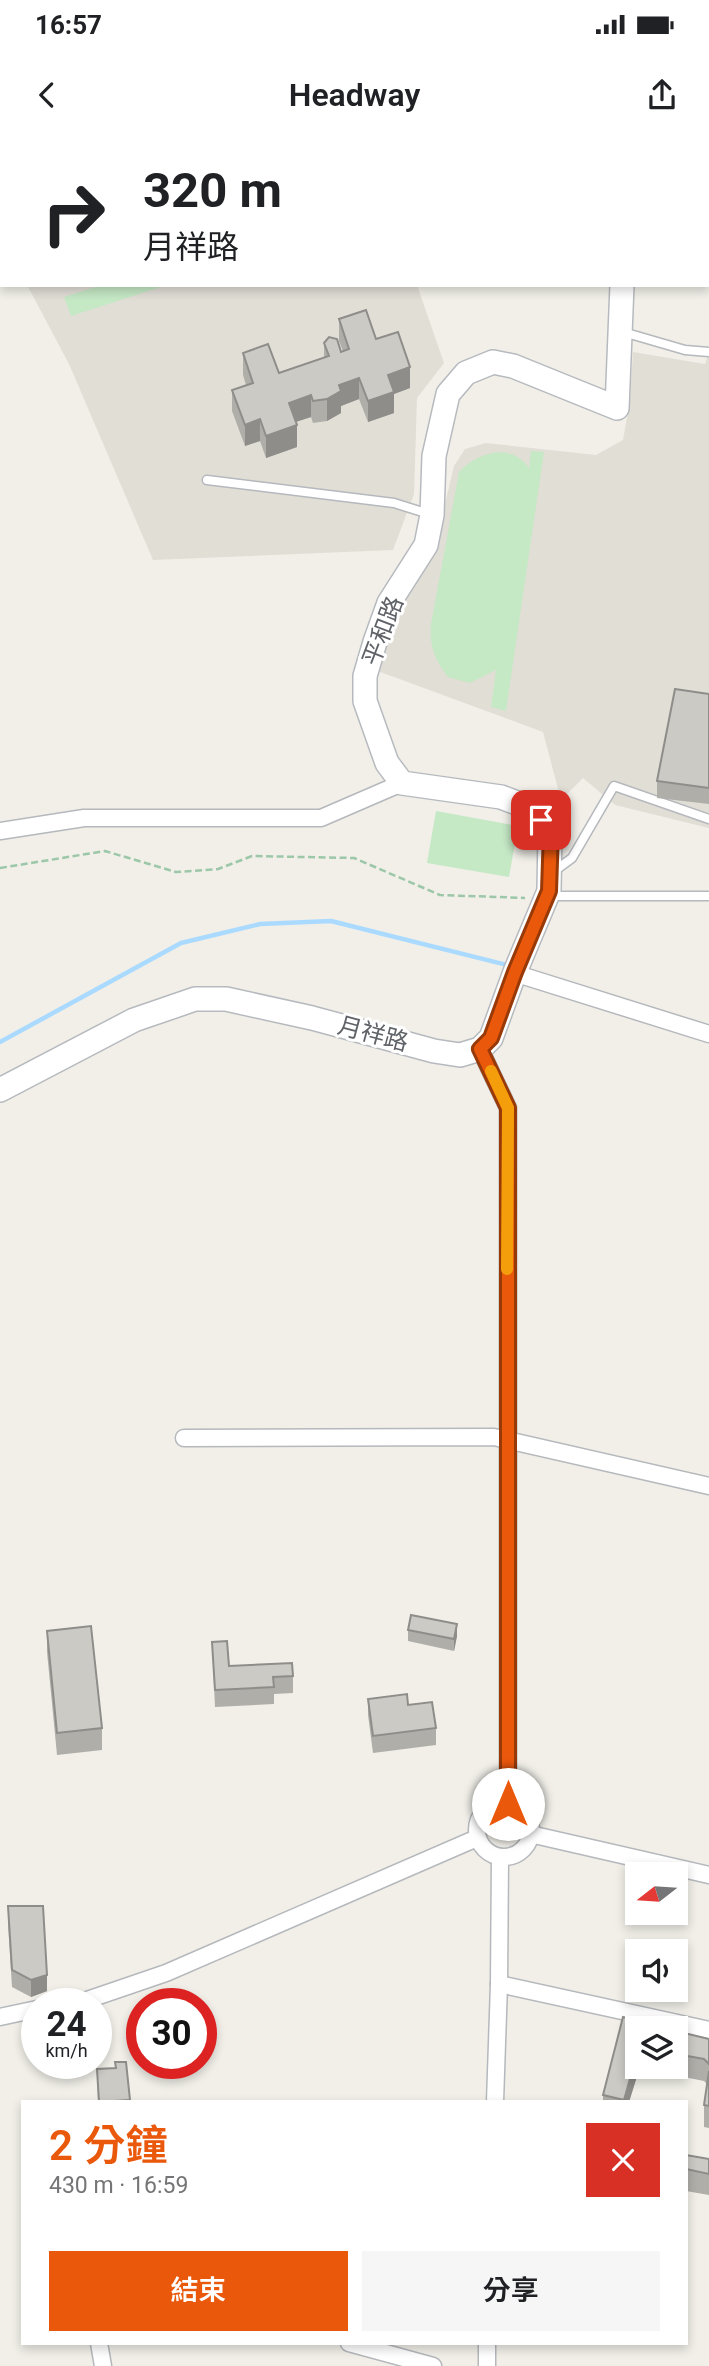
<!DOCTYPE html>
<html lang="zh-TW">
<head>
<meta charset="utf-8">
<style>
  :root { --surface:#fff; --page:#f6f6f6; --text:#202124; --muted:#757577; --accent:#ea580c }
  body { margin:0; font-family:Roboto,"Noto Sans TC",sans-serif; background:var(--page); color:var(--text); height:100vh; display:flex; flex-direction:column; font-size:26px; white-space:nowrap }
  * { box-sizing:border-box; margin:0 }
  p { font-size:23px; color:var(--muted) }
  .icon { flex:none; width:38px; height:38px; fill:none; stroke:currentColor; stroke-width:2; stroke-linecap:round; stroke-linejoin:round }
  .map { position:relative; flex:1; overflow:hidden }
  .drawer { position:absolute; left:21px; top:1960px; width:667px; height:245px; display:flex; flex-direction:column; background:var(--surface); border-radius:0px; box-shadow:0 4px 10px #0003 }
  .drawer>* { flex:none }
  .top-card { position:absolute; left:0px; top:0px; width:710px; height:147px; box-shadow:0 4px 10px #0003; background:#fff; color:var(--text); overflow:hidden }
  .needle { width:46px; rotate:253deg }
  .fabs { position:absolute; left:625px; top:1722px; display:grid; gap:14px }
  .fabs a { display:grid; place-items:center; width:63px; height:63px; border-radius:0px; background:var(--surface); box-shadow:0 4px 10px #0003; font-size:35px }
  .speed { position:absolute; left:21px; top:1848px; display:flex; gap:14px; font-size:35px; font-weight:700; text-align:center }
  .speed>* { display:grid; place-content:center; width:91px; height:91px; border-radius:50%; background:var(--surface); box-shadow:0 4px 10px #0003; line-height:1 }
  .speed small { font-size:18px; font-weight:400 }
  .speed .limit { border:10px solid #d22; background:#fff; color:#111 }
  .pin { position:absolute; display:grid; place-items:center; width:60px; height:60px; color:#fff; margin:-30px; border-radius:14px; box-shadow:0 4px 10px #0006 }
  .me { position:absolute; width:77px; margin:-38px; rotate:0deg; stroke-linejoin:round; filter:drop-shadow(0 0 5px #0008) }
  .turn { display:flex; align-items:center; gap:24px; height:147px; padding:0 28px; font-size:32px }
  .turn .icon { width:91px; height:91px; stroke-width:2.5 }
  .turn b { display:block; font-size:49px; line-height:60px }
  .round { display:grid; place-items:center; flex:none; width:74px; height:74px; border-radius:0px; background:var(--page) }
  .overview { display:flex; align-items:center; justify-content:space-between; height:119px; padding:0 28px }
  h1 { font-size:42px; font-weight:600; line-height:52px; color:var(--accent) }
  .cta { display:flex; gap:14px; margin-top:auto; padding:14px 28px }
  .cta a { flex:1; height:80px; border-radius:0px; background:var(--accent); color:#fff; font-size:28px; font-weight:600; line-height:80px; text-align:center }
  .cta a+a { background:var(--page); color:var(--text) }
  .status { display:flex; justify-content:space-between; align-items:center; height:49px; padding:0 35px; background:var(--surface); direction:ltr }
  .status svg { height:19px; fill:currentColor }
  header { display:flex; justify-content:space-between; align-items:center; height:91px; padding:0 28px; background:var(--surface); font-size:32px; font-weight:600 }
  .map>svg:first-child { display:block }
</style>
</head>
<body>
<div class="status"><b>16:57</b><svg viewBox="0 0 49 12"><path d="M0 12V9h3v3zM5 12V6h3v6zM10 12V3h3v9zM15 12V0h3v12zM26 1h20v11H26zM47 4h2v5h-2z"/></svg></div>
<header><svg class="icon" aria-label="back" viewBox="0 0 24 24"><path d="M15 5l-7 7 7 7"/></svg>Headway<svg class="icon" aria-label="share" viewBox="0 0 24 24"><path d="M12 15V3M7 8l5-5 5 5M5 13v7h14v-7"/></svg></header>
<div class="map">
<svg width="709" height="2226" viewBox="0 0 709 2226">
  <rect width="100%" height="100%" fill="#f1efe8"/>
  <g fill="#e1ded6">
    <path d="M27,145H417L444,223L417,258L414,354L393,410L153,420L69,224Z"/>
    <path d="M633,212L705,224L709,212V688L615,665L583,638L561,660L543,592L375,530L383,493L436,402L454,326L465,309L486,303L596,315L623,300L630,261Z"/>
  </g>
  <g fill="#c5e8c5">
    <path d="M102,145H167L71,176L64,157Z"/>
    <path d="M531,311L544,312L506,571L491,567L496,530L470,543L448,537C435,520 429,506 431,484L459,332C478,312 512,302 529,328Z"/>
    <path d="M436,671L518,686L509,737L427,723Z"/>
  </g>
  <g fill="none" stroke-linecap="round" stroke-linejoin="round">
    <path stroke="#aadaff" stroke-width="4.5" d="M0,902L181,803L260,784L331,781L511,826"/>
    <g stroke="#b5b8bc" stroke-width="11">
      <g id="lane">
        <path d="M623,192L685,210L709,212"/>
        <path d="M207,340L394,363L429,374"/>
        <path d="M553,732L572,718L614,646L709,679"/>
        <path d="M551,756H709"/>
      </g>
    </g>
    <g stroke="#b5b8bc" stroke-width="19">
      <g id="street">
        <path d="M0,691L84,678H321L402,643"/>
        <path d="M514,833L709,894"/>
        <path d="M480,909L508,968V1664"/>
        <path d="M184,1298L494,1297L709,1346"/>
        <circle cx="504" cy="1690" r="27"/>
        <path d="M530,1694L709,1735"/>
        <path d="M499,1844L709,1890"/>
        <path d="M67,1864L87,1860L166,1833L477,1698"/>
        <path d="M0,1877L37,1869"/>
        <path d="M495,1962L499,1844L500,1717"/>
        <path d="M99,2203L103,2226"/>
        <path d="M349,2203L433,2226"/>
        <path d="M487,2226V2203"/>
      </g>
    </g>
    <g stroke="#b6babf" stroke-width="26">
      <g id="secondary">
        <path d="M628,2V0"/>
        <path d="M0,950L134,880L195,859H226L312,878L434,911L460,915L480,909L491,898L515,832L549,751L550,691L530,668L501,657L402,643L387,623L365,561V536L375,502L389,463L426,405L432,375L434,316L448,254L466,233L493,222L513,226L617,268L622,145"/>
      </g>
    </g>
    <path stroke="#9cc7a9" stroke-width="2.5" stroke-dasharray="7 3.5" stroke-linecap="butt" d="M0,728L105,711L176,732L218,729L252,716L354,718L440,755L525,758"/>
    <use href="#lane" stroke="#fff" stroke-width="8"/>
    <use href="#street" stroke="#fff" stroke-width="16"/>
    <use href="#secondary" stroke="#fff" stroke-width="23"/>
  </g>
  <g fill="#afaea9">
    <path d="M339,179L376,199L410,248L394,254V273L368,282L359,259L341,266V273L327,281L313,283L311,277L296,282L297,307L266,318L260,301L245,306L232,271V250L246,245L243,235V213L279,233L324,217V203L341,212L343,211L339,201Z"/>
    <path d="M709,554V664L657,658V641Z"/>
    <path d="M408,1490L457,1496L454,1511L408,1501Z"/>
    <path d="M47,1491L102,1588V1610L57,1615L47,1512Z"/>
    <path d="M212,1502L229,1526L293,1536V1553L274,1554V1564L215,1567Z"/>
    <path d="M368,1559L408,1565L436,1588V1605L373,1613L368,1575Z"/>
    <path d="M8,1766L47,1851L31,1857L12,1847L8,1783Z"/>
    <path d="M637,1888V1927H676V1891L709,1899V1988L704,1987V1965L707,1944L704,1941L649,1930L638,1933L629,1962H603V1955Z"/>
    <path d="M126,1922L130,1962H98L97,1929L115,1928Z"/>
    <path d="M686,2015L709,2019V2055L686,2051Z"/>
  </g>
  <g fill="#8f8d8a">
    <path d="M410,227V248L394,254V273L368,282V261L388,235Z"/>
    <path d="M359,238V259L341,266V273L327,281V259L339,245Z"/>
    <path d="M311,255V277L289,284V263Z"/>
    <path d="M260,279V301L245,306V285Z"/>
    <path d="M297,285V307L266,318V296Z"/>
    <path d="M457,1484V1496L454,1511V1499Z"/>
    <path d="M47,1835V1851L31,1857V1840Z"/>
    <path d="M637,1914V1927H649V1930L638,1933L629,1962H624Z"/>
  </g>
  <g fill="#cccac5" stroke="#8f8d8a" stroke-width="2">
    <path d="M366,170L376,199L398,192L410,227L388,235L394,252L368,261L359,238L339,245L341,251L327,259L313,261L311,255L289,263L297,285L266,296L260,279L245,285L232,250L253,243L243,213L268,204L279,233L329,216L324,203L329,197L337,199L341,212L349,209L339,179Z"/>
    <path d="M675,549L709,554V648L657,641Z"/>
    <path d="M411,1475L457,1484L454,1499L408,1490Z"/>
    <path d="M91,1486L102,1588L57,1593L47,1491Z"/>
    <path d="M227,1501L229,1526L292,1523L293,1536L273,1537L274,1547L215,1550L212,1502Z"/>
    <path d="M407,1554L408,1565L432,1562L436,1588L373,1596L368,1559Z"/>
    <path d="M8,1766H43L47,1835L31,1840L12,1830Z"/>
    <path d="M623,1877L667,1888H637V1914L624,1960L603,1955Z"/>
    <path d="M676,1891L709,1899V1924L704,1919L676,1914Z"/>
    <path d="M115,1922H126L130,1960L99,1962L97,1929L116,1928Z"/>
    <path d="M709,1931V1966L704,1965Z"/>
    <path d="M686,2015L709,2019V2034L686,2029Z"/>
  </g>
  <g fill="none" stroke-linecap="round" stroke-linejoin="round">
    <g stroke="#983908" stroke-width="18">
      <path id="route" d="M508,1664V968L480,909L491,898L515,832L549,751L551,691L541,680"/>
    </g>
    <use href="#route" stroke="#ea580c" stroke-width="12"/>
    <path stroke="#f59e0b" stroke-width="12" d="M491,931L508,968L507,1129"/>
  </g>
  <g text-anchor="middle" stroke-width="6" stroke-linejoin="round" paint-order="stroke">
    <g font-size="24" fill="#5f6368" stroke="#fff">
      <text transform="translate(383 491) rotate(-69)" y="8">平和路</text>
      <text transform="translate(373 894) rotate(15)" y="8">月祥路</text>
    </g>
  </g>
</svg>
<div class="fabs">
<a><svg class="needle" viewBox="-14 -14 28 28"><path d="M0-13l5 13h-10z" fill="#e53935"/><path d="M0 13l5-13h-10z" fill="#757577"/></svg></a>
<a><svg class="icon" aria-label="sound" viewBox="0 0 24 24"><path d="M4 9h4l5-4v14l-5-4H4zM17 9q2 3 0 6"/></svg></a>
<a><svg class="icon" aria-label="layers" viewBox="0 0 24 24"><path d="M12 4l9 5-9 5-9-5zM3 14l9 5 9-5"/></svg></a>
</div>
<div class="speed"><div>24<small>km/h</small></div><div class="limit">30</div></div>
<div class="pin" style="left:541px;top:680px;background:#d93025"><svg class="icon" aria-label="arrive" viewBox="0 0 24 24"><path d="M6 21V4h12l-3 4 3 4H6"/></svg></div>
<svg class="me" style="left:508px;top:1664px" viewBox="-20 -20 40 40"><circle r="19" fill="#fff"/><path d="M0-13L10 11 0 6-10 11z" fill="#ea580c"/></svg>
<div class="top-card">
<div class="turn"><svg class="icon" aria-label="right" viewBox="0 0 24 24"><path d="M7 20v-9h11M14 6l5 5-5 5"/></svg><div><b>320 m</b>月祥路</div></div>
</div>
<section class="drawer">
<div class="overview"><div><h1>2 分鐘</h1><p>430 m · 16:59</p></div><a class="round" style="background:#d93025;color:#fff"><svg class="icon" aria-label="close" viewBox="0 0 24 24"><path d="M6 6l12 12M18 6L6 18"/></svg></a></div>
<div class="cta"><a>結束</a><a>分享</a></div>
</section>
</div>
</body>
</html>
